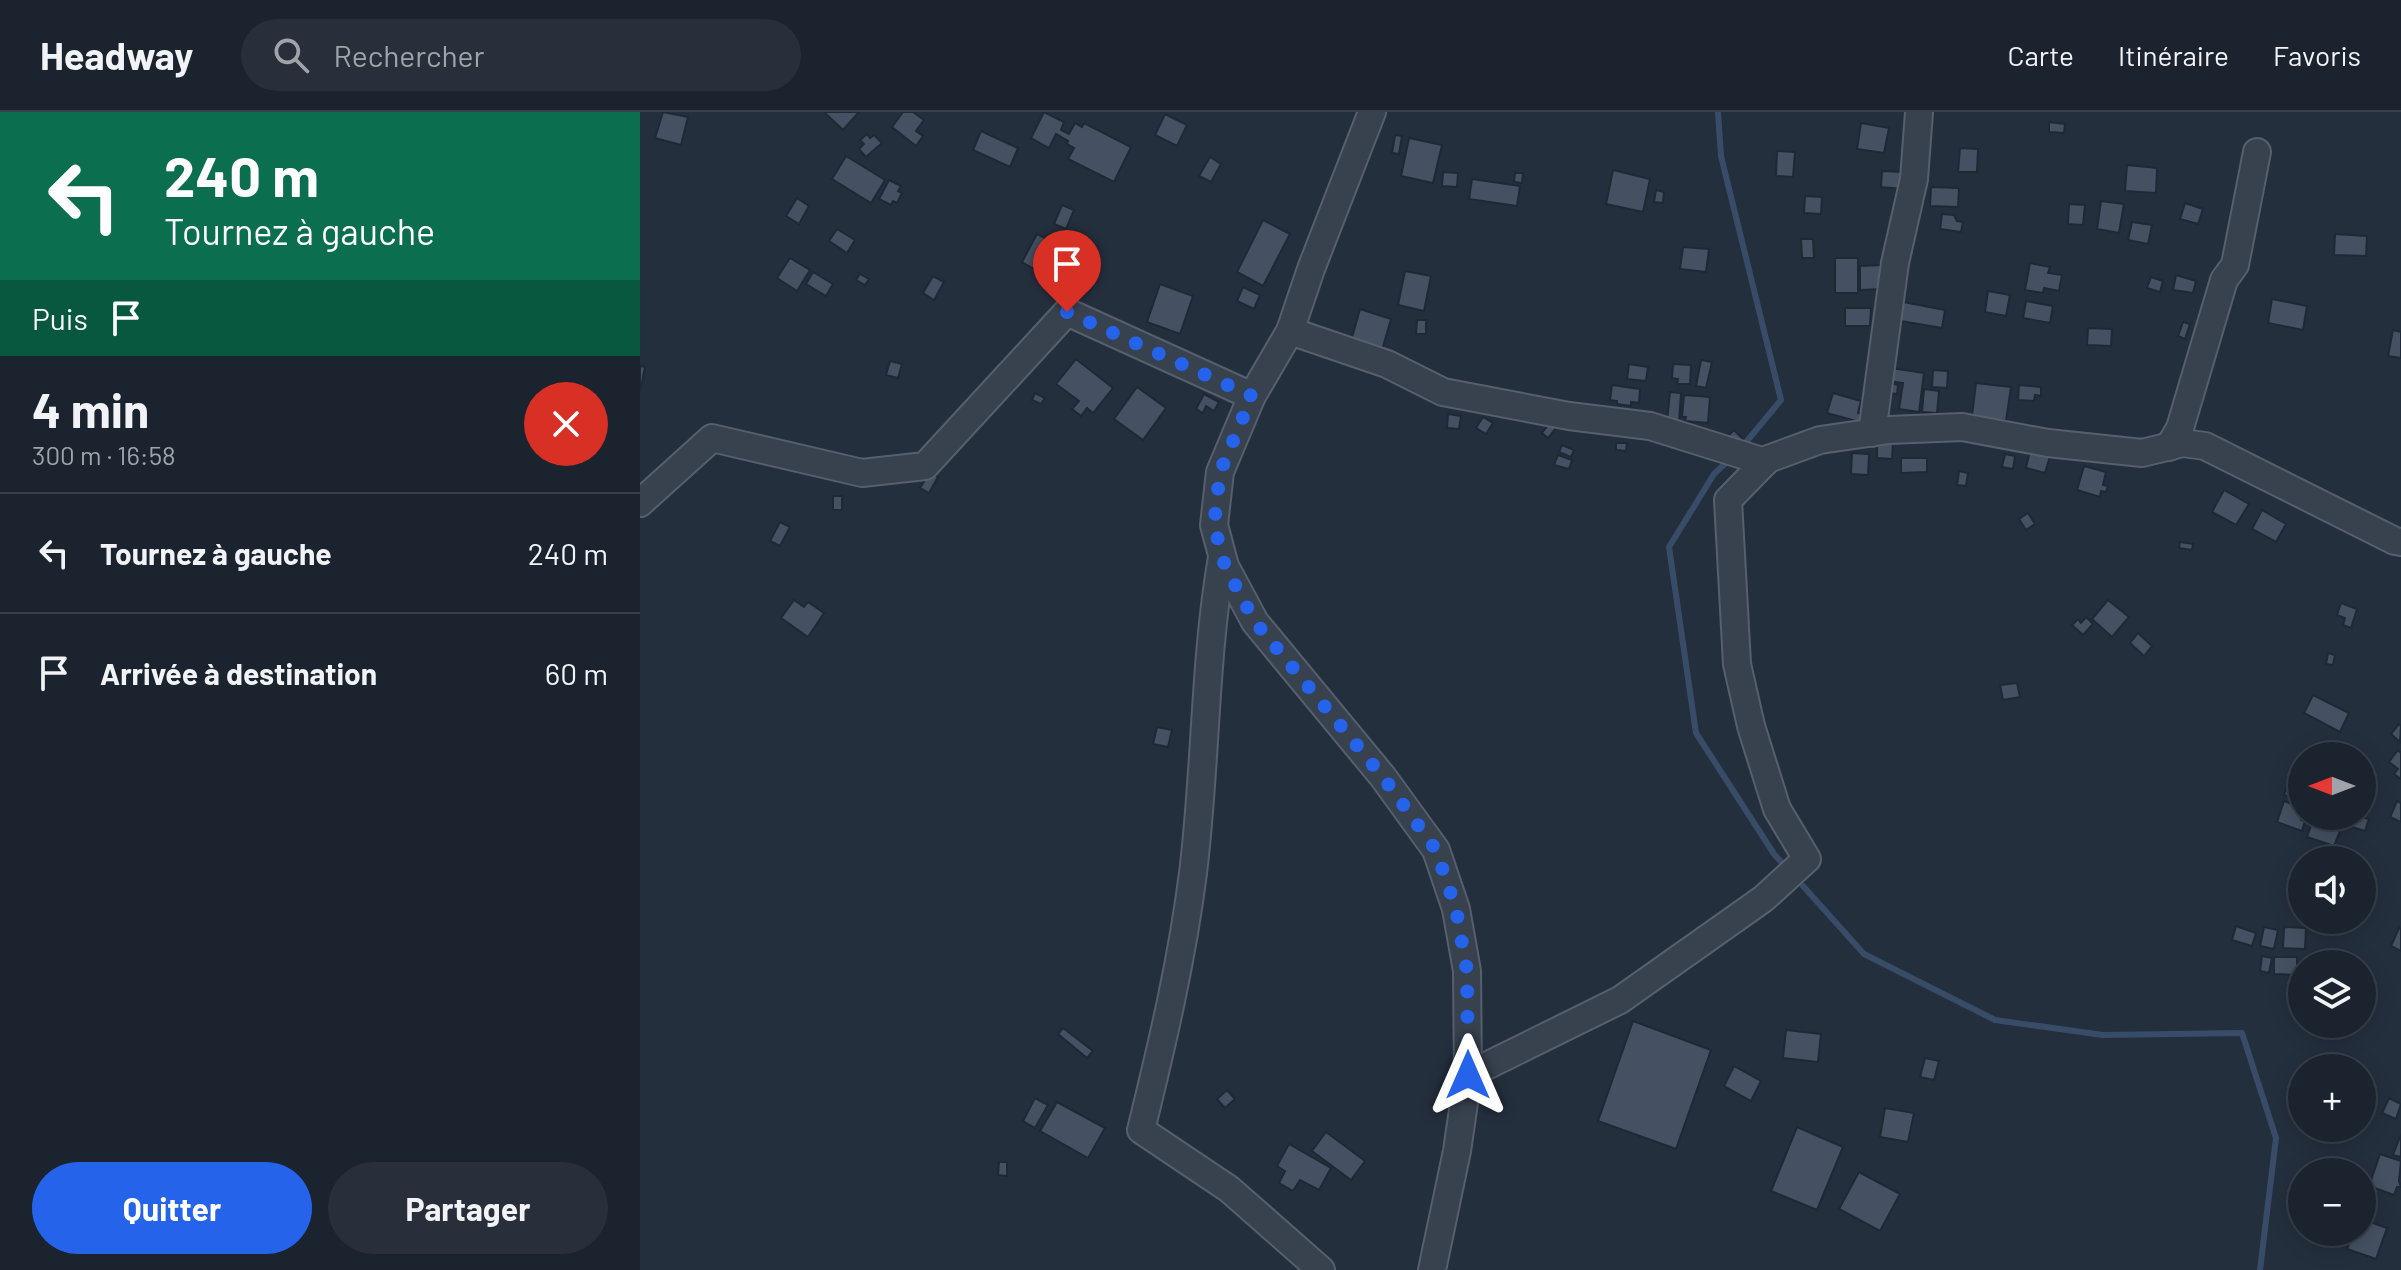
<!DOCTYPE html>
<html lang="fr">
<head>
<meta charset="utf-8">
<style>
  :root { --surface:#1b232e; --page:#282f3a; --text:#f1f3f6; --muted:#a0a4aa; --line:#39404a; --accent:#2563eb }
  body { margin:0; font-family:Barlow,sans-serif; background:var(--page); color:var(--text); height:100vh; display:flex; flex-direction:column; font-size:30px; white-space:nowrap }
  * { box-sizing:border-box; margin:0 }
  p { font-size:26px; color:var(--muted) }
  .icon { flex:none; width:44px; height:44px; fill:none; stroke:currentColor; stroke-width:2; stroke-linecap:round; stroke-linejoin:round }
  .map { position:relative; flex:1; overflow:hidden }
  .details { display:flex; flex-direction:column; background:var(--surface); width:640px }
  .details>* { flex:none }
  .banner { background:#0b6e4f; color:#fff; overflow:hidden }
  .needle { width:52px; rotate:270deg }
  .fabs { position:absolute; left:1648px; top:630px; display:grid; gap:16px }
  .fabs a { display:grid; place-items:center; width:88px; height:88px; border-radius:50%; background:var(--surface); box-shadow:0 4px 20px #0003,0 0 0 2px var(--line); font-size:40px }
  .pin { position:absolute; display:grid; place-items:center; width:68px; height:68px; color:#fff; margin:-82px -34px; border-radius:50% 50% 50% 0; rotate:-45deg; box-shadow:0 0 8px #0007 }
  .pin .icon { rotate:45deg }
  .me { position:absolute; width:88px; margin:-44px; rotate:0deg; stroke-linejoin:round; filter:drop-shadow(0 0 6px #0008) }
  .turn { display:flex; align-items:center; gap:28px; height:168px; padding:0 32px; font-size:36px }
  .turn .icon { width:104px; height:104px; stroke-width:2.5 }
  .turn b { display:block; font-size:56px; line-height:68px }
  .then { display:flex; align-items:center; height:76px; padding:0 32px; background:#0003; gap:16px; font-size:30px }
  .round { display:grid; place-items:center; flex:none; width:84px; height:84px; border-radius:42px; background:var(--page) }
  .overview { display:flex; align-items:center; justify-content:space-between; height:136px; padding:0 32px }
  h1 { font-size:48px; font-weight:700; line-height:60px }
  .action { display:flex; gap:16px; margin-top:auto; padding:16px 32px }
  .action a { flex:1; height:92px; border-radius:48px; background:var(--accent); color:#fff; font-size:32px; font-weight:700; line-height:92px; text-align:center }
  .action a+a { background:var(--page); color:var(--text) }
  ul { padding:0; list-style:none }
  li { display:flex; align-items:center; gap:24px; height:120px; padding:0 32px; border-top:2px solid var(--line) }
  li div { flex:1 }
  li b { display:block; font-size:30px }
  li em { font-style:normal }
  header { display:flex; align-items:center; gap:48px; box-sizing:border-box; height:112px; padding:0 40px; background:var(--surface); border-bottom:2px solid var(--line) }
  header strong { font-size:38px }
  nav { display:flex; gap:44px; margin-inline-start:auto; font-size:28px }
  .search { width:560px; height:72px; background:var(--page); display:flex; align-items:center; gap:20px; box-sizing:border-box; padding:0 28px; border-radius:44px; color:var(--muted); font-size:30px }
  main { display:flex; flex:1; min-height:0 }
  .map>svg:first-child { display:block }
</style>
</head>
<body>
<header>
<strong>Headway</strong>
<div class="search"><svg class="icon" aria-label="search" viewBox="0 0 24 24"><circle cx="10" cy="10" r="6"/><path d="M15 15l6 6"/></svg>Rechercher</div>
<nav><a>Carte</a><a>Itinéraire</a><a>Favoris</a></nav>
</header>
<main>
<section class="details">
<div class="banner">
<div class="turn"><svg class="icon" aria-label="left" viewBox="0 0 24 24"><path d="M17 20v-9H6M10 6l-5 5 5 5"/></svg><div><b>240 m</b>Tournez à gauche</div></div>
<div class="then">Puis<svg class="icon" aria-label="arrive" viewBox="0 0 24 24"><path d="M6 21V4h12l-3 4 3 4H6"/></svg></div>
</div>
<div class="overview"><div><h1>4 min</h1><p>300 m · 16:58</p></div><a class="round" style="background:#d93025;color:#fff"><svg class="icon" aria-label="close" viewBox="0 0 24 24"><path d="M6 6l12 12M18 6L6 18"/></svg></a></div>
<ul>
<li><svg class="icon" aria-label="left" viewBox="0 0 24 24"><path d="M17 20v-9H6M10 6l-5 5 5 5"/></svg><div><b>Tournez à gauche</b></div><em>240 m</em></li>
<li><svg class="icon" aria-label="arrive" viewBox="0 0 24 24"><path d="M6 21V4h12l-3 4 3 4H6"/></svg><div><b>Arrivée à destination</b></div><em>60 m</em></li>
</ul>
<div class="action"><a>Quitter</a><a>Partager</a></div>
</section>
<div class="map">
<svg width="1761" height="1158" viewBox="0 0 1761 1158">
  <rect width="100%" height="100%" fill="#242f3e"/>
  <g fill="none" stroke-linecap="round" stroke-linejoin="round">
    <g stroke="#394c67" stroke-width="6">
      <path d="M1078,0L1081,44L1141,288L1102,335"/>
      <path d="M1089,348L1074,362L1029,435L1056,621L1134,742L1146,755"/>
      <path d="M1163,774L1224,842L1355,908L1463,923L1602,921L1636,1026L1620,1158"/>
    </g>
  </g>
  <g fill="#455162" stroke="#1f2835" stroke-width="2">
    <path d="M23,0L48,5L41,33L15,26Z"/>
    <path d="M184,0H219L203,18Z"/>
    <path d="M263,0H273L284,8L276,19L283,24L276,34L252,15Z"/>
    <path d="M404,0L424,10L421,18L429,22L435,11L442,15L444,11L491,35L474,70L428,47L434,36L427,32L428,29L416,22L409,36L391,26Z"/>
    <path d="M525,2L547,13L537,34L515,23Z"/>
    <path d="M1409,10L1425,12L1424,21L1409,20Z"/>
    <path d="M1221,11L1249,16L1244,41L1217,37Z"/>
    <path d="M341,19L378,36L370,55L333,38Z"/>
    <path d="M227,22L230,26L234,23L242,31L226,45L219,37L224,32L220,28Z"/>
    <path d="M755,23L762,24L759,42L752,41Z"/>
    <path d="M769,26L802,33L793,71L761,64Z"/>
    <path d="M1320,36L1338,37L1337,60H1318Z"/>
    <path d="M1137,39L1155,40L1153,65L1136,64Z"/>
    <path d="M206,44L245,68L231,91L192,67Z"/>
    <path d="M570,45L581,52L571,70L559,64Z"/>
    <path d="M1487,53L1517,56L1516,81L1485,79Z"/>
    <path d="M973,58L1010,67L1003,100L966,92Z"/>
    <path d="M1242,59L1263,60V77L1241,75Z"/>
    <path d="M803,60L818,61L817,75L802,74Z"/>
    <path d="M875,61H883L882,71L874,70Z"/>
    <path d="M832,67L880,74L877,94L829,87Z"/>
    <path d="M249,68L261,74L258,79L262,81L257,91L253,89L251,93L239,87Z"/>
    <path d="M1291,75L1319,76L1318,95L1290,94Z"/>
    <path d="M1016,78L1024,80L1023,91L1014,90Z"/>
    <path d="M1165,84L1182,85L1181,102L1164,101Z"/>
    <path d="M157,86L169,94L159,112L146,104Z"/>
    <path d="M1461,89L1484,92L1479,121L1457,117Z"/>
    <path d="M1545,91L1563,97L1558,112L1540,107Z"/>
    <path d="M1429,92L1445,93L1443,113L1428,112Z"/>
    <path d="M422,93L434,98L426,117L414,112Z"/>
    <path d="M1302,102L1314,103L1317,109L1323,110L1321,120L1300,117Z"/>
    <path d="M623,108L650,122L623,174L597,160Z"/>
    <path d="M1492,110L1512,113L1508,132L1488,128Z"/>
    <path d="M197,117L215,128L207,141L189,129Z"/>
    <path d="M397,122L409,128L406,133L425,144L414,163L396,154L394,157L382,150Z"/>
    <path d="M1695,122L1727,124L1726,144L1694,143Z"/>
    <path d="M1161,127H1173L1174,146H1162Z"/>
    <path d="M1043,135L1069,137L1066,160L1040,157Z"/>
    <path d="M150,146L170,158L157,179L137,166Z"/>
    <rect x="1195" y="146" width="23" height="35"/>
    <path d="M1390,151L1410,155L1408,161L1422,163L1419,179L1404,176L1403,181L1385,178Z"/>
    <path d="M1242,153L1243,177L1220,178V154Z"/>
    <path d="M765,159L791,164L784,199L758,193Z"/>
    <path d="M173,160L193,172L186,184L166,172Z"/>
    <path d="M220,162L229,167L225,173L216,168Z"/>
    <path d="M1536,163L1556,169L1553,181L1533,178Z"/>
    <path d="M293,164L304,170L294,188L283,181Z"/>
    <path d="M1511,165L1523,169L1520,180L1507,176Z"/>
    <path d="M520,172L553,184L540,222L507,210Z"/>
    <path d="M603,175L620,183L614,197L597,189Z"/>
    <path d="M1348,179L1370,183L1366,204L1345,200Z"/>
    <path d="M1632,187L1667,194L1663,218L1628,211Z"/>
    <path d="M1258,189L1305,198L1302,216L1255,208Z"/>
    <path d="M1386,189L1413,194L1410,211L1383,206Z"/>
    <path d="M1205,196H1231L1230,214H1205Z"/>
    <path d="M720,197L751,207L742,238L711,229Z"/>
    <path d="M777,208H786V222H776Z"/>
    <path d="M1543,210L1550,212L1545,227L1538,224Z"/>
    <path d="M1448,216L1472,217L1471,234L1447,233Z"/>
    <path d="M1753,218L1761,220V246L1748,244Z"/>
    <path d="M436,247L473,276L453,301L447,296L441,304L432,297L439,289L416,272Z"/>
    <path d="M1061,248L1072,250L1066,276L1056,274Z"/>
    <path d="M250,249L262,252L258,266L246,263Z"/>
    <path d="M989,252L1008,255L1006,269L987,267Z"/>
    <path d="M1033,252L1051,253L1050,272H1037L1038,267L1032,266Z"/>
    <path d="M0,254L5,255L0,281Z"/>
    <path d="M1251,256L1284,261L1279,300L1259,297L1263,271L1249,269Z"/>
    <path d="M1293,258L1308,259L1307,276L1292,275Z"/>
    <path d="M1249,271L1258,273L1257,282L1248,281Z"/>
    <path d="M1336,271L1371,275L1366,309L1332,304Z"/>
    <path d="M972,273L1000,277L999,291L991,290V294L977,292V289L970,288Z"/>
    <path d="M1379,273L1401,275V284L1395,283L1394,289L1378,288Z"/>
    <path d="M497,275L526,296L503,328L474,307Z"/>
    <path d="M1284,277L1299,279L1297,301L1282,300Z"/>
    <path d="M1030,280L1041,281L1039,310L1027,309Z"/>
    <path d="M395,281L405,286L401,292L392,288Z"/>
    <path d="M1193,281L1221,289L1218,301L1225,303L1223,311L1187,301Z"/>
    <path d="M564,282L579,290L574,299L566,294L563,301L556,297Z"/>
    <path d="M1044,283L1070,285L1068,311L1045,309L1046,305H1042Z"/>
    <path d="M808,302L821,304L819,317L807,316Z"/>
    <path d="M843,305L853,311L846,322L836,316Z"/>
    <path d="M912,308L919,312L908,326L902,321Z"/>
    <path d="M1094,318L1103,327L1095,335L1086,326Z"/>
    <path d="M1237,330L1253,331L1252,347L1237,346Z"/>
    <path d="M976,331H987L986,339L976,338Z"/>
    <path d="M922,333L934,338L931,345L919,340Z"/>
    <path d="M1391,334L1410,344L1405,361L1386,356Z"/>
    <path d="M1212,341L1229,342L1228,363L1211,362Z"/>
    <path d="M1365,342L1375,344L1373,357L1362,355Z"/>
    <path d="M918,343L932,348L929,357L914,353Z"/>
    <path d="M1261,346H1287V360L1261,361Z"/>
    <path d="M1444,354L1466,360L1463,373L1468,374L1466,380L1461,379L1460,385L1437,378Z"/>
    <path d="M1319,359L1328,361L1326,374L1317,373Z"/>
    <path d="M290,360L298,365L289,381L280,376Z"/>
    <path d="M1584,378L1609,392L1596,413L1572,400Z"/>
    <rect x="193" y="384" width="9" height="14"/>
    <path d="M1622,398L1646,412L1636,430L1612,417Z"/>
    <path d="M1388,401L1395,412L1386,418L1379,407Z"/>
    <path d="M140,410L150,415L140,434L130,429Z"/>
    <path d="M1540,430L1553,432L1552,438L1539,436Z"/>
    <path d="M154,488L164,495L168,490L184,501L168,525L141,506Z"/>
    <path d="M1468,488L1489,505L1472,525L1452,507Z"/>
    <path d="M1701,491L1717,497L1711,516L1703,513L1705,506L1697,503Z"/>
    <path d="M1446,505L1453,512L1443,523L1432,513L1438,507L1441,511Z"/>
    <path d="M1498,521L1512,534L1504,544L1490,531Z"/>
    <path d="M1688,541L1695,543L1693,553L1686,552Z"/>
    <path d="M1377,571L1380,585L1363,588L1360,573Z"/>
    <path d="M1673,583L1709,601L1700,620L1664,601Z"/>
    <path d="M1759,612L1761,614L1760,630L1751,622Z"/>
    <path d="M517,615L532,618L528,635L513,632Z"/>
    <path d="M1758,638L1761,641V667L1754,662L1758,657L1749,650Z"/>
    <path d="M1652,659L1662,662L1661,688L1644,683Z"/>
    <path d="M1644,689L1662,696L1661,708L1665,709L1662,719L1637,710Z"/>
    <path d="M1757,689L1761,691V710L1750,705Z"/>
    <path d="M1716,704L1729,707L1725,719L1712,715Z"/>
    <path d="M1672,710L1700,719L1694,734L1667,725Z"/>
    <path d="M1596,814L1616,821L1612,834L1592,828Z"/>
    <path d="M1624,815L1638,818L1634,837L1620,834Z"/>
    <path d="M1644,815L1666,816L1665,837L1643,836Z"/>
    <path d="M1759,816L1761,817V839L1751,834Z"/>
    <path d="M1622,844L1632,846L1629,861L1620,859Z"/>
    <path d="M1634,845H1657V863L1634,862Z"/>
    <path d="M993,909L1071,938L1036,1037L958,1009Z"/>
    <path d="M423,916L453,939L447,946L418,922Z"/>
    <path d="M1146,918L1181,922L1178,950L1143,946Z"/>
    <path d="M1285,946L1299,949L1294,968L1280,965Z"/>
    <path d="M1094,954L1121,969L1111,989L1084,974Z"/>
    <path d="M587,978L595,987L585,996L577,987Z"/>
    <path d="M395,986L408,993L395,1016L383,1009Z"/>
    <path d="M1749,986L1761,992L1756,1007L1742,1001Z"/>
    <path d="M417,990L465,1016L448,1046L400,1019Z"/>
    <path d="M1245,996L1274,1001L1268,1030L1240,1025Z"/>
    <path d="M1157,1015L1203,1035L1177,1098L1131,1079Z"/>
    <path d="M686,1020L725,1049L711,1068L672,1039Z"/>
    <path d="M1761,1022V1043L1760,1045L1753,1043Z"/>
    <path d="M649,1032L691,1056L679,1078L660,1068L653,1079L639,1071L645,1059L637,1054Z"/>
    <path d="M1740,1042L1761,1049L1759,1069L1761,1075H1757L1754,1083L1729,1074Z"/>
    <path d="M359,1050H367V1064L358,1063Z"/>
    <path d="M1219,1060L1260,1082L1240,1119L1199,1097Z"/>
    <path d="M1722,1107L1747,1116L1736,1147L1707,1137L1713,1120H1722Z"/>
  </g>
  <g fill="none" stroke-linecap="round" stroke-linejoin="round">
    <g stroke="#565f6c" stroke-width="30">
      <g id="minor">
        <path d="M732,0L671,157L650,219L612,284L580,360L574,413L585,454L615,510L743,665L796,738L816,797L827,859L828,963L817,1039L792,1158"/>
        <path d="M650,219L747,252L803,280L929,304L1010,314L1125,350"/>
        <path d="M1232,321L1255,151L1274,67L1279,0"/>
        <path d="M1529,335L1540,316L1584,168L1595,153L1617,40"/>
        <path d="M0,391L72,326L222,361L285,354L427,200L612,284"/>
        <path d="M582,445C564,549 566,656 553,761C542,848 522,933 501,1018L589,1077L681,1158"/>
        <path d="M828,963L980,888L1123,787L1167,747L1137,697L1111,614L1097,552L1088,388L1128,347L1180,328L1249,318L1322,315L1408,331L1502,341L1543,331L1565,334L1755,429L1761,430"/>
      </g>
    </g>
    <use href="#minor" stroke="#38414e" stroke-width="26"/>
  </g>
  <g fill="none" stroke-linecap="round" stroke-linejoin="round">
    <path stroke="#2563eb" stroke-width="14" stroke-dasharray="0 25.2" d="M427,200L612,284L580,360L574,413L585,454L615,510L743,665L796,738L816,797L827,859L828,963"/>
  </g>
</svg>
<div class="fabs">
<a><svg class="needle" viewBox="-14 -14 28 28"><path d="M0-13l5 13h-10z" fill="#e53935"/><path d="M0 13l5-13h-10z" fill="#a0a4aa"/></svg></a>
<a><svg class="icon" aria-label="sound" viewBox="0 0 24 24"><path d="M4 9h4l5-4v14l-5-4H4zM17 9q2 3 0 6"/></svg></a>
<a><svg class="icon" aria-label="layers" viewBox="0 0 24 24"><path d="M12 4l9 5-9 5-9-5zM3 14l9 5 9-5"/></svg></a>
<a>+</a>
<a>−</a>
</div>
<div class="pin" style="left:427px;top:200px;background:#d93025"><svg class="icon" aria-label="arrive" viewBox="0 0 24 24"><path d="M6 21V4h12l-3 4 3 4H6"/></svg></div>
<svg class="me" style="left:828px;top:963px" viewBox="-20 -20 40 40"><path d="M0-17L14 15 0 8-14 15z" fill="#2563eb" stroke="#fff" stroke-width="4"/></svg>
</div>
</main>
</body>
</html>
